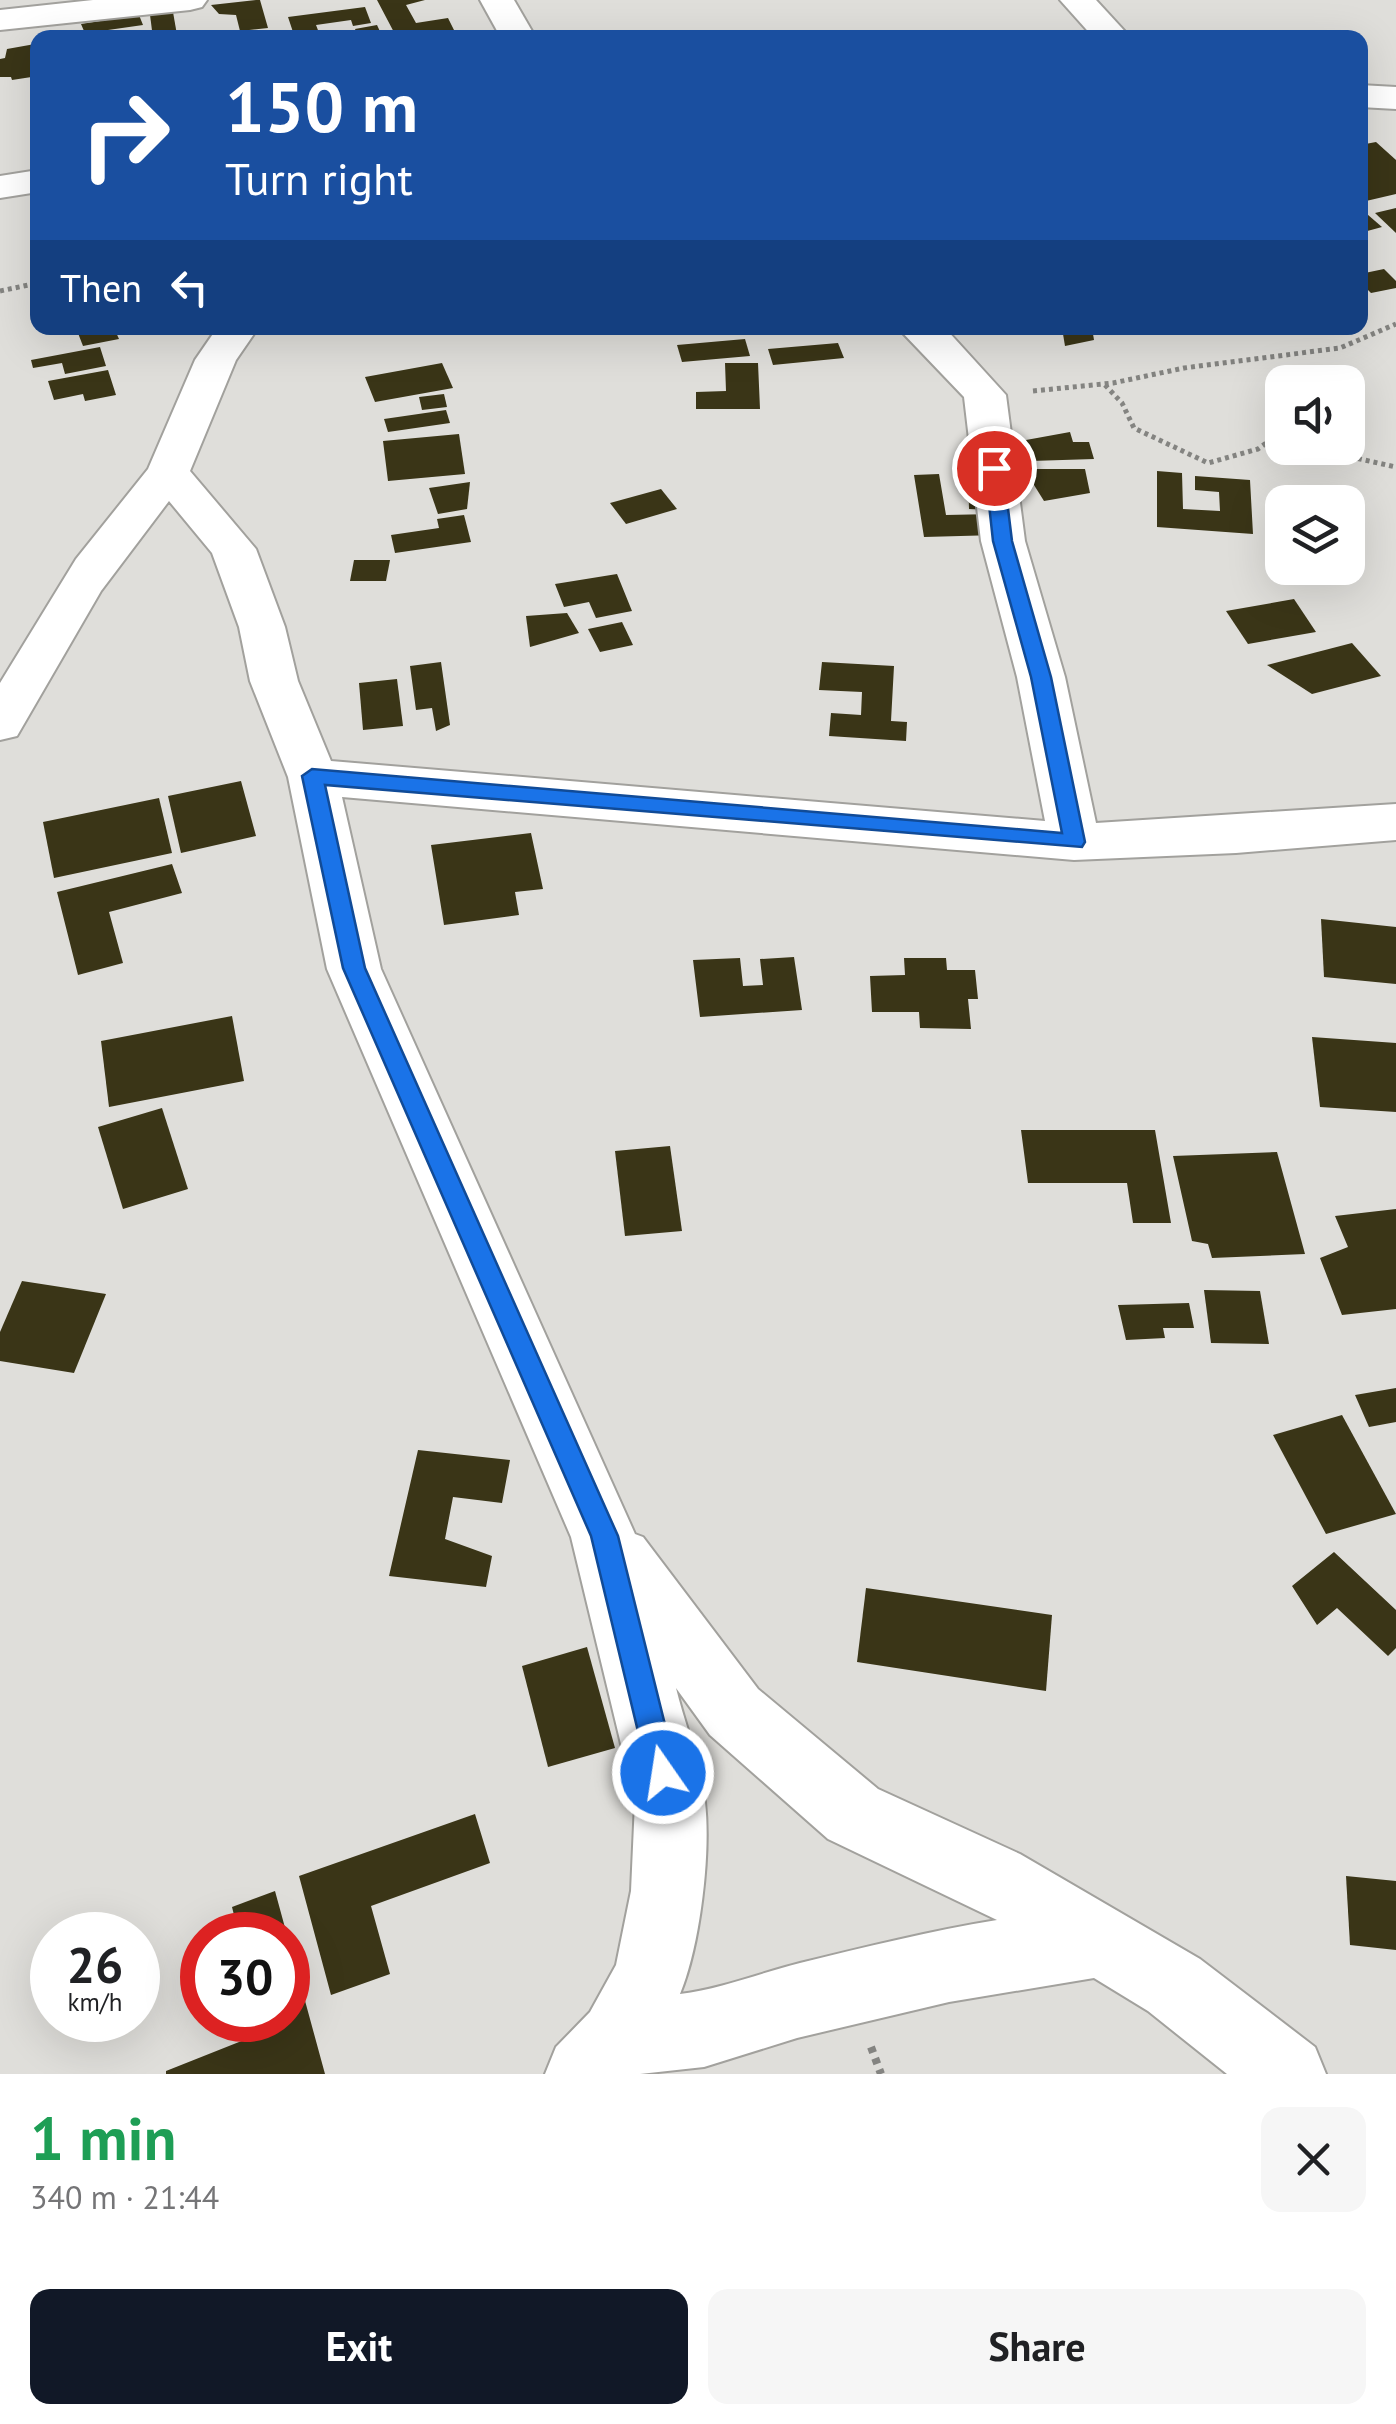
<!DOCTYPE html>
<html lang="en">
<head>
<meta charset="utf-8">
<style>
  :root { --surface:#fff; --page:#f6f6f6; --text:#202124; --muted:#757577; --accent:#111827 }
  body { margin:0; font-family:"PT Sans",sans-serif; background:var(--page); color:var(--text); height:100vh; display:flex; flex-direction:column; font-size:38px; white-space:nowrap }
  * { box-sizing:border-box; margin:0 }
  p { font-size:32px; color:var(--muted) }
  .icon { flex:none; width:55px; height:55px; fill:none; stroke:currentColor; stroke-width:2; stroke-linecap:round; stroke-linejoin:round }
  .map { position:relative; height:2074px; overflow:hidden }
  .side { display:flex; flex-direction:column; background:var(--surface); flex:1 }
  .side>* { flex:none }
  .top-card { position:absolute; left:30px; top:30px; width:1338px; height:305px; border-radius:20px; box-shadow:0 10px 40px #0002; background:#1a4fa0; color:#fff; overflow:hidden }
  .buttons { position:absolute; left:1265px; top:365px; display:grid; gap:20px }
  .buttons a { display:grid; place-items:center; width:100px; height:100px; border-radius:20px; background:var(--surface); box-shadow:0 10px 40px #0002; font-size:50px }
  .speed { position:absolute; left:30px; top:1912px; display:flex; gap:20px; font-size:50px; font-weight:700; text-align:center }
  .speed>* { display:grid; place-content:center; width:130px; height:130px; border-radius:50%; background:var(--surface); box-shadow:0 10px 40px #0002; line-height:1 }
  .speed small { font-size:25px; font-weight:400 }
  .speed .limit { border:15px solid #d22; background:#fff; color:#111 }
  .pin { position:absolute; display:grid; place-items:center; width:85px; height:85px; color:#fff; margin:-42px; border:5px solid #fff; border-radius:50%; box-shadow:0 2px 10px #0007 }
  .me { position:absolute; width:110px; margin:-55px; rotate:347deg; stroke-linejoin:round; filter:drop-shadow(0 0 8px #0008) }
  .turn { display:flex; align-items:center; gap:35px; height:210px; padding:0 30px; font-size:45px }
  .turn .icon { width:130px; height:130px; stroke-width:2.5 }
  .turn b { display:block; font-size:70px; line-height:85px }
  .then { display:flex; align-items:center; height:95px; padding:0 30px; background:#0003; gap:20px; font-size:38px }
  .round { display:grid; place-items:center; flex:none; width:105px; height:105px; border-radius:20px; background:var(--page) }
  .headline { display:flex; align-items:center; justify-content:space-between; height:170px; padding:0 30px }
  h1 { font-size:60px; font-weight:800; line-height:75px; color:#1e9e55 }
  .cta { display:flex; gap:20px; margin-top:auto; padding:20px 30px }
  .cta a { flex:1; height:115px; border-radius:20px; background:var(--accent); color:#fff; font-size:40px; font-weight:800; line-height:115px; text-align:center }
  .cta a+a { background:var(--page); color:var(--text) }
  .map>svg:first-child { display:block }
</style>
</head>
<body>
<div class="map">
<svg width="1396" height="2074" viewBox="0 0 1396 2074">
  <rect width="100%" height="100%" fill="#dfdeda"/>
  <g fill="#3a3517">
    <path d="M256,0H260L268,28L240,31L236,15L219,14L211,5Z"/>
    <path d="M377,0H425L406,5L416,23L448,18L454,30L397,38Z"/>
    <path d="M365,7L371,23L353,26L351,20L316,25L321,38H295L288,17Z"/>
    <path d="M173,12L177,35L153,38L150,15Z"/>
    <path d="M139,15L143,25L108,30L111,38H87L81,24Z"/>
    <path d="M377,25L383,38H349L357,34L355,29Z"/>
    <path d="M35,44L38,76L12,80L11,77H0V59L5,58L7,49Z"/>
    <path d="M1376,142L1396,160V194L1366,201L1360,196V145Z"/>
    <path d="M1360,208L1382,227L1360,233Z"/>
    <path d="M1396,208V233L1375,213Z"/>
    <path d="M1384,269L1396,281V288L1371,293L1360,282V274Z"/>
    <path d="M76,328H114L119,339L83,346Z"/>
    <path d="M1062,328H1092L1094,340L1065,346Z"/>
    <path d="M745,339L750,356L682,362L677,345Z"/>
    <path d="M838,343L844,358L773,365L768,349Z"/>
    <path d="M100,347L106,366L65,374L62,363L33,368L31,360Z"/>
    <path d="M442,363L453,388L375,402L365,377Z"/>
    <path d="M725,363H758L760,409H696V392L726,391Z"/>
    <path d="M108,370L116,395L85,401L83,394L54,400L48,381Z"/>
    <path d="M444,394L447,407L422,410L419,397Z"/>
    <path d="M446,410L450,423L388,432L384,419Z"/>
    <path d="M1070,432L1073,442H1089L1094,459L1031,461L1026,440Z"/>
    <path d="M459,434L465,474L388,481L383,441Z"/>
    <path d="M968,468L991,469L993,510L969,509Z"/>
    <path d="M1024,469H1085L1090,493L1044,501Z"/>
    <path d="M1157,471L1182,473L1183,509L1220,511L1219,492L1195,490V476L1250,480L1253,534L1157,527Z"/>
    <path d="M939,474L946,515L993,514L997,535L924,537L914,475Z"/>
    <path d="M470,482L467,509L438,514L429,488Z"/>
    <path d="M661,489L677,509L626,524L610,503Z"/>
    <path d="M464,515L471,542L395,553L391,535L439,528L437,519Z"/>
    <path d="M354,560H390L386,581H350Z"/>
    <path d="M617,574L632,611L596,618L589,602L564,607L555,584Z"/>
    <path d="M1294,599L1316,632L1248,644L1226,611Z"/>
    <path d="M567,613L579,633L530,647L526,616Z"/>
    <path d="M622,622L633,645L600,652L588,629Z"/>
    <path d="M1352,643L1381,676L1312,694L1267,665Z"/>
    <path d="M441,662L450,725L436,731L432,708L416,710L410,666Z"/>
    <path d="M822,662L894,666L891,721L907,722L906,741L829,736L831,713L861,715L862,692L819,690Z"/>
    <path d="M397,679L403,726L363,730L359,683Z"/>
    <path d="M241,781L256,836L181,853L168,796Z"/>
    <path d="M159,798L172,853L54,878L43,822Z"/>
    <path d="M531,833L543,889L515,892L519,915L444,925L431,845Z"/>
    <path d="M172,864L182,893L109,912L123,963L78,975L57,892Z"/>
    <path d="M1321,919L1396,927V984L1324,977Z"/>
    <path d="M794,957L802,1010L700,1017L693,960L740,958L743,986L763,985L760,959Z"/>
    <path d="M904,958H946L947,970H975L978,999H968L971,1029L920,1028L919,1012H872L870,976L905,975Z"/>
    <path d="M232,1016L244,1081L109,1107L101,1041Z"/>
    <path d="M1312,1037L1396,1043V1112L1320,1107Z"/>
    <path d="M162,1108L188,1189L123,1209L98,1127Z"/>
    <path d="M1021,1130H1155L1171,1223H1133L1127,1183H1028Z"/>
    <path d="M670,1146L682,1231L625,1236L615,1151Z"/>
    <path d="M1277,1152L1305,1254L1212,1258L1208,1244L1192,1241L1173,1156Z"/>
    <path d="M1396,1209V1309L1342,1315L1320,1258L1348,1247L1335,1216Z"/>
    <path d="M22,1281L106,1294L74,1373L0,1361V1332Z"/>
    <path d="M1204,1290L1260,1291L1269,1344L1211,1343Z"/>
    <path d="M1189,1303L1194,1328H1163L1165,1338L1126,1340L1118,1305Z"/>
    <path d="M1396,1388V1422L1369,1427L1355,1395Z"/>
    <path d="M1342,1415L1396,1514L1326,1534L1273,1435Z"/>
    <path d="M418,1450L510,1460L502,1503L453,1497L445,1539L492,1556L486,1587L389,1576Z"/>
    <path d="M1334,1552L1396,1610V1648L1388,1656L1337,1608L1317,1625L1292,1586Z"/>
    <path d="M866,1588L1052,1615L1046,1691L857,1662Z"/>
    <path d="M587,1647L615,1748L548,1767L522,1666Z"/>
    <path d="M475,1814L490,1863L371,1906L390,1974L331,1995L299,1876Z"/>
    <path d="M1346,1876L1396,1881V1950L1350,1945Z"/>
    <path d="M275,1891L287,1935H239L232,1907Z"/>
    <path d="M289,1942L325,2074H166V2071L264,2032L261,2020H288Z"/>
  </g>
  <g fill="none" stroke-linecap="round" stroke-linejoin="round">
    <g stroke="#a2a19d" stroke-width="4">
      <g id="minor">
        <path d="M93,0H207L202,7L190,10L0,30V10Z"/>
        <path d="M480,0H514L536,38H501Z"/>
        <path d="M1060,0H1096L1131,38H1094Z"/>
        <path d="M1360,85L1396,87V109L1360,107Z"/>
        <path d="M38,170V192L0,198V176Z"/>
        <path d="M217,328H258L236,360L190,471L256,549L285,627L298,681L331,761L1045,821L1017,677L981,541L964,397L898,328H945L1006,395L1025,541L1065,677L1096,823L1396,804V840L1236,853L1074,860L342,797L381,969L635,1534L643,1537L758,1689L878,1789L1020,1854L1200,1959L1315,2047L1326,2074H1227L1148,2011L1094,1978L949,2002L797,2038L704,2067L640,2074H545L556,2047L590,2012L616,1965L631,1891L635,1802L571,1537L327,969L288,777L250,681L239,627L212,553L169,501L101,591L17,736L0,740V683L76,559L148,469L195,360ZM676,1688L710,1735L828,1839L997,1920C930,1931 865,1947 800,1963C760,1973 721,1989 680,1994C700,1946 711,1854 705,1802C701,1764 685,1725 676,1688Z"/>
      </g>
    </g>
    <g stroke="#848481" stroke-width="5" stroke-dasharray="4 4" stroke-linecap="butt">
      <path d="M0,291L38,283"/>
      <path d="M1105,385L1122,403L1134,428L1208,463L1258,449L1276,436L1282,438"/>
      <path d="M1033,391L1113,383L1184,368L1340,348L1396,324"/>
      <path d="M1311,448L1396,467"/>
    </g>
    <path stroke="#848481" stroke-width="8" stroke-dasharray="6 6" stroke-linecap="butt" d="M871,2047L881,2074"/>
    <use href="#minor" fill="#fff" fill-rule="evenodd"/>
  </g>
  <path fill="#1a73e8" stroke="#114b97" stroke-width="2.5" d="M994,462L1003,468L1012,541L1051,677L1085,842L1082,847L325,785L365,968L618,1536L677,1773L673,1783L663,1787L653,1783L648,1773L591,1536L343,968L302,776L312,769L1062,833L1031,677L993,541L985,468Z"/>
</svg>
<div class="buttons">
<a><svg class="icon" aria-label="sound" viewBox="0 0 24 24"><path d="M4 9h4l5-4v14l-5-4H4zM17 9q2 3 0 6"/></svg></a>
<a><svg class="icon" aria-label="layers" viewBox="0 0 24 24"><path d="M12 4l9 5-9 5-9-5zM3 14l9 5 9-5"/></svg></a>
</div>
<div class="speed"><div>26<small>km/h</small></div><div class="limit">30</div></div>
<div class="pin" style="left:994px;top:468px;background:#d93025"><svg class="icon" aria-label="arrive" viewBox="0 0 24 24"><path d="M6 21V4h12l-3 4 3 4H6"/></svg></div>
<svg class="me" style="left:663px;top:1773px" viewBox="-20 -20 40 40"><circle r="17" fill="#1a73e8" stroke="#fff" stroke-width="3"/><path d="M0-11L8 9 0 5-8 9z" fill="#fff"/></svg>
<div class="top-card">
<div class="turn"><svg class="icon" aria-label="right" viewBox="0 0 24 24"><path d="M7 20v-9h11M14 6l5 5-5 5"/></svg><div><b>150 m</b>Turn right</div></div>
<div class="then">Then<svg class="icon" aria-label="left" viewBox="0 0 24 24"><path d="M17 20v-9H6M10 6l-5 5 5 5"/></svg></div>
</div>
</div>
<section class="side">
<div class="headline"><div><h1>1 min</h1><p>340 m · 21:44</p></div><a class="round"><svg class="icon" aria-label="close" viewBox="0 0 24 24"><path d="M6 6l12 12M18 6L6 18"/></svg></a></div>
<div class="cta"><a>Exit</a><a>Share</a></div>
</section>
</body>
</html>
